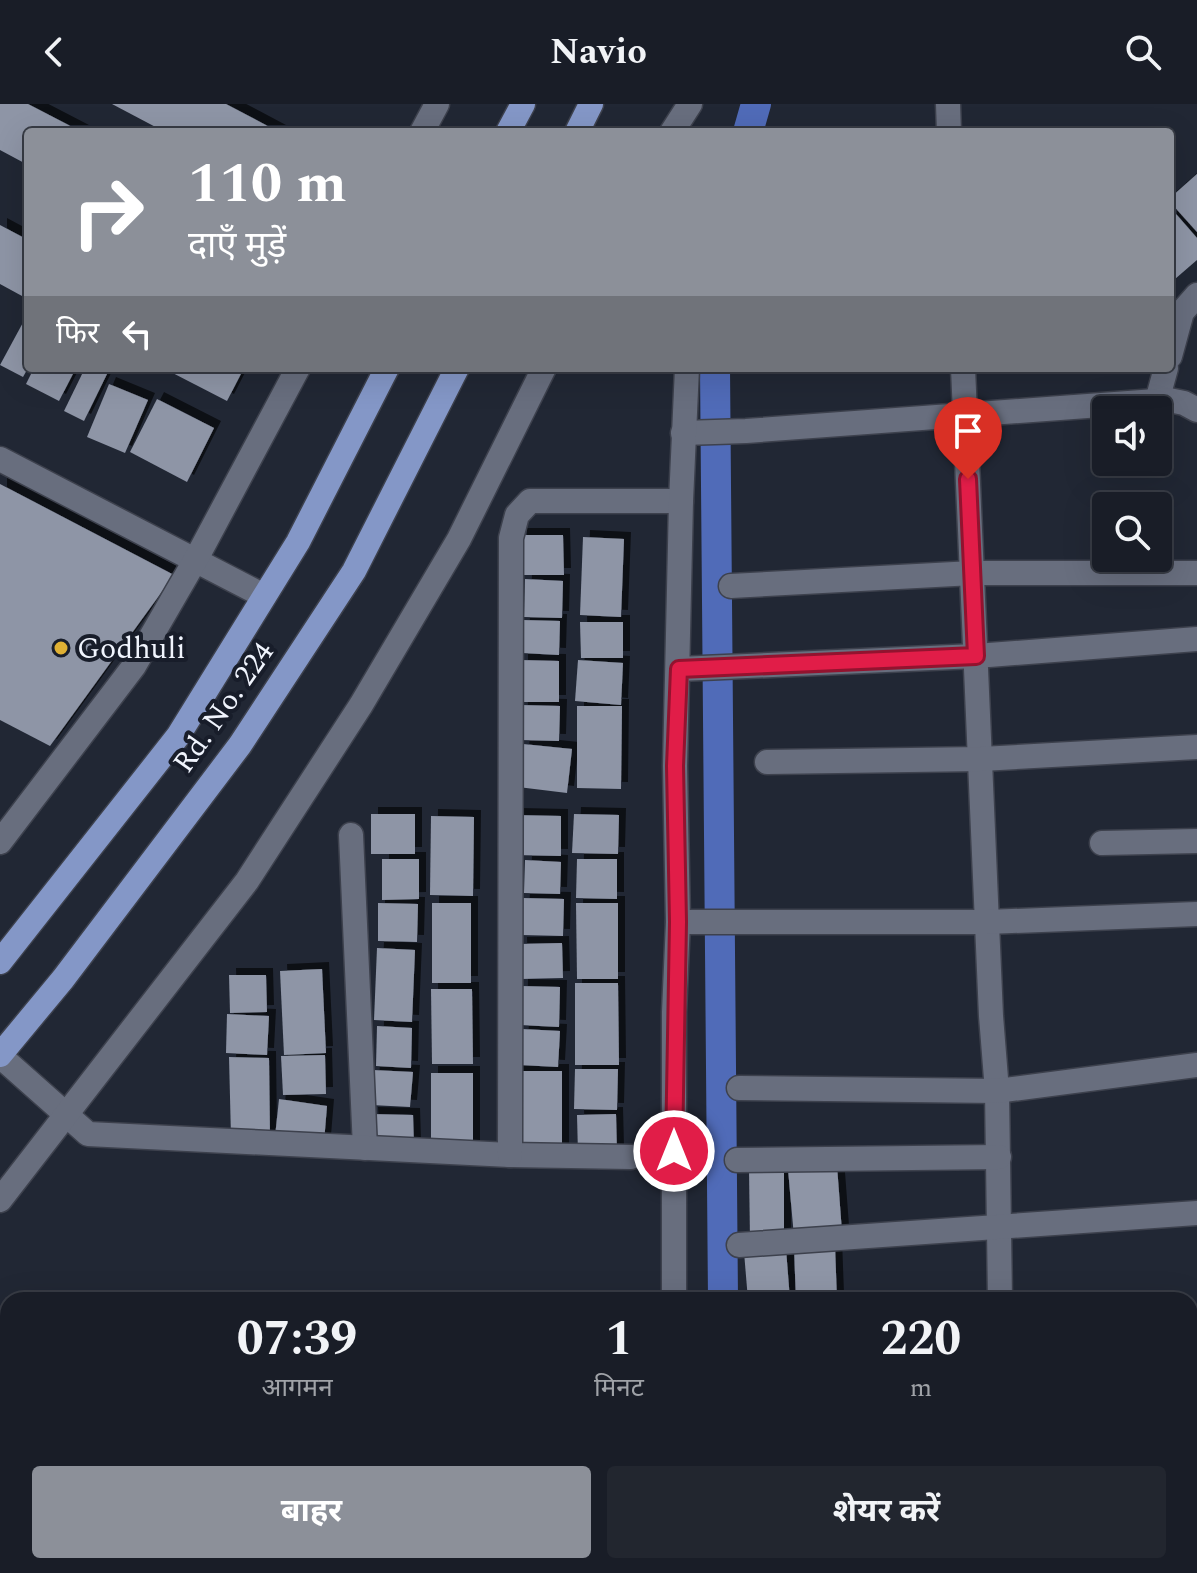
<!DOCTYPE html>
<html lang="hi">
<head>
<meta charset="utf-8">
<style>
  :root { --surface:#191d27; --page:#22262f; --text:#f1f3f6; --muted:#9fa2a7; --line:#373b44; --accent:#8c9099 }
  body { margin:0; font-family:Spectral,"Noto Sans Devanagari",serif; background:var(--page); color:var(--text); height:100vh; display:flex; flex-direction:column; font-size:30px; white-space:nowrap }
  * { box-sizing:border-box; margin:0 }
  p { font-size:26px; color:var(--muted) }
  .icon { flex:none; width:44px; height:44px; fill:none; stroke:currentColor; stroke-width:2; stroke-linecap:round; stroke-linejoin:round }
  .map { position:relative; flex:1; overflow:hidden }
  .panel { position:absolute; left:0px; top:1188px; width:1198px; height:282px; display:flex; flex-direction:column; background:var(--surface); border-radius:24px 24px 0 0; box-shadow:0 8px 32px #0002,0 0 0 2px var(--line) }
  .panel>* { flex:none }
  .hud { position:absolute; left:24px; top:24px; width:1150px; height:244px; border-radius:8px; box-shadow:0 8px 32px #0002,0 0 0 2px var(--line); background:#8c9099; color:#fff; overflow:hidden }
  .buttons { position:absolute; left:1092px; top:292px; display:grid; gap:16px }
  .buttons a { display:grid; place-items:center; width:80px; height:80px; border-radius:8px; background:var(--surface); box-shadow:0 8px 32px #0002,0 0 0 2px var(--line); font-size:40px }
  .pin { position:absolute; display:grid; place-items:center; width:68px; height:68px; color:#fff; margin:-82px -34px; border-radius:50% 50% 50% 0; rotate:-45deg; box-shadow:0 0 8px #0007 }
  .pin .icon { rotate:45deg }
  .me { position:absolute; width:88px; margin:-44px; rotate:0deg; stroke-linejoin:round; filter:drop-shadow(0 0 6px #0008) }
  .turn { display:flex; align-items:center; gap:28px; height:168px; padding:0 32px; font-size:36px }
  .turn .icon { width:104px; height:104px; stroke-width:2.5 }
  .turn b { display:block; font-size:56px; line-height:68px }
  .then { display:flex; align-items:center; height:76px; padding:0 32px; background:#0003; gap:16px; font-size:30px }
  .eta { display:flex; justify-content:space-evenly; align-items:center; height:136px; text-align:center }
  .eta b { font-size:48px; font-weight:700; line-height:56px }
  .cta { display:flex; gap:16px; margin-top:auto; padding:16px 32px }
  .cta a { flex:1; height:92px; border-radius:8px; background:var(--accent); color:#fff; font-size:32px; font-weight:700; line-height:92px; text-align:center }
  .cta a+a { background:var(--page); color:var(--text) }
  header { display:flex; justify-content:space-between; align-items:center; height:104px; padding:0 32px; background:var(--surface); font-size:36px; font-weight:700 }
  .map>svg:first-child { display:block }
</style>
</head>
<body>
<header><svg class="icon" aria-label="back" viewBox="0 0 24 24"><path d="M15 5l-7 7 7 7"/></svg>Navio<svg class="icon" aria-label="search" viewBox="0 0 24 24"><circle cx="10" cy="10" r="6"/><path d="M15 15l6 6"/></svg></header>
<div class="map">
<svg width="1197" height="1469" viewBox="0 0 1197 1469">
  <defs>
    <filter id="shadow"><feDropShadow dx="7" dy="-7" stdDeviation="0" flood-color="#0009"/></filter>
  </defs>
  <rect width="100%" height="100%" fill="#212734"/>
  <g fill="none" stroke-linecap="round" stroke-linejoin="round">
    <g stroke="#506bb8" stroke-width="30">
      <path d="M748,28L756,0"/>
      <path d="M715,264L723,1196"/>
      <path d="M726,1462L727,1469"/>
    </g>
  </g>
  <g fill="#8e95a6" filter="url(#shadow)">
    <path d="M0,0H28L82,28H28V61L0,46Z"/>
    <path d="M112,0H226L279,28H165Z"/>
    <path d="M1197,70V128L1170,98V94Z"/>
    <path d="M1170,103L1197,134V156L1175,175L1170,170Z"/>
    <path d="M0,121L28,136V180L22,192L0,180Z"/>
    <path d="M26,213L28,214V264L23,273L0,261Z"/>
    <path d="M34,264H76L59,297L26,280Z"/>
    <path d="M85,264H95L107,270L84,317L64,307Z"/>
    <path d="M163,264H244L227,297Z"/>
    <path d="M109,280L148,296L125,349L87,333Z"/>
    <path d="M157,295L214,324L187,378L130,348Z"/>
    <path d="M0,380L174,471L50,642L0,616Z"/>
    <path d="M520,431H563L564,471H520Z"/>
    <path d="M583,433L624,435L621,513L580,511Z"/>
    <path d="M525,475L563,477L562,514L524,513Z"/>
    <path d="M523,516L560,517L559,551L522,549Z"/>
    <path d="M580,518H623V554H581Z"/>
    <path d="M521,556L559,557V598H521Z"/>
    <path d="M578,556L623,559L621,601L575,597Z"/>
    <path d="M521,601L560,602L559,637L520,636Z"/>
    <path d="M577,602H622L621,685L577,684Z"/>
    <path d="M523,640L572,645L567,689L518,683Z"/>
    <rect x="371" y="710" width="44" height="40"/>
    <path d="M574,710L619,711L618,750L572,749Z"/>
    <path d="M514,711L561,712V752L514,751Z"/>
    <path d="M431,712L474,713L473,792L430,791Z"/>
    <path d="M382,755H419V795L382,796Z"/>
    <path d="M577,755H617V795L576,794Z"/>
    <path d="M525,756L561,758L560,790L524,789Z"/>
    <path d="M523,794L564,795L563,832L521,831Z"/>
    <path d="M378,799L418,800L417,838L378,837Z"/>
    <rect x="432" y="799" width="39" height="80"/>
    <path d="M576,799H618V875H577Z"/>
    <path d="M562,839L563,874L521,875L520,840Z"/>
    <path d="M377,844L415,846L412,918L374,916Z"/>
    <path d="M322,865L326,949L284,951L280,867Z"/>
    <path d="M229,871H266L267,908L230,909Z"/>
    <path d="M575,879H618L619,961H575Z"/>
    <path d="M521,882L560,883L559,923L520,921Z"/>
    <path d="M431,885H472L473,960H432Z"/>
    <path d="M227,910L269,912L267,951L226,949Z"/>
    <path d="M377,922L412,924L411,964L376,962Z"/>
    <path d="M522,925L560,927L558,963L520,961Z"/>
    <path d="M325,951L326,990L283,991L281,952Z"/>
    <path d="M229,953L269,954L270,1034L231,1033Z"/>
    <path d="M575,965H618L617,1006L574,1005Z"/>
    <path d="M373,966L413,968L410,1003L371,1001Z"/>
    <path d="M514,967H562V1051L514,1050Z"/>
    <path d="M431,969H473V1044L431,1042Z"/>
    <path d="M279,995L327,1002L324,1038L275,1033Z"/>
    <path d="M371,1010L413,1011L414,1042L373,1039Z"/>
    <path d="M616,1010L617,1049L578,1050L577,1011Z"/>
    <path d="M837,1062L842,1128L794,1133L788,1065Z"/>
    <path d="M749,1066H784V1136H750Z"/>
    <path d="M835,1142L837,1196H796L794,1144Z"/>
    <path d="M786,1145L790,1196H748L744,1148Z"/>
    <path d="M923,1462H994L995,1469H925Z"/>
  </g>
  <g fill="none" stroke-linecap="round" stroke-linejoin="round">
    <g stroke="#3d414d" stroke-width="27">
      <g id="minor">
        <path d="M948,0L949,28"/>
        <path d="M422,28L437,0"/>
        <path d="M672,28L690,0"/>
        <path d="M1170,252L1182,208L1197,191"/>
        <path d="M963,264L991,912L997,987L1000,1196"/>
        <path d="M1157,297L1166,264"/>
        <path d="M683,329L746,327L1169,296L1184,299L1197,306"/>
        <path d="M0,355L264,492"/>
        <path d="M731,482L973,469H1197"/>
        <path d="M679,565L976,552L1197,535"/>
        <path d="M767,658L981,655L1197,643"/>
        <path d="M351,731L365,1044"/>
        <path d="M0,738L134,562L196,455L298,264"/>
        <path d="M1102,739L1197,737"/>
        <path d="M678,818H987L1197,810"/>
        <path d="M0,952L88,1030L510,1051L631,1053"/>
        <path d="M739,984L997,987L1197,961"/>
        <path d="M510,1051L511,434L517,411L530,397H681"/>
        <path d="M737,1056L999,1053"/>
        <path d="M0,1096L247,777L361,601L459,435L544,264"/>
        <path d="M739,1141L1197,1109"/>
        <path d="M674,1196V908L678,818L675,662L681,397L687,264"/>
        <path d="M1190,1273L1197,1272"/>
        <path d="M1190,1372H1197"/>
        <path d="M1016,1462L1017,1469"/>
        <path d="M673,1469V1462"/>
      </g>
    </g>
    <g stroke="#3d414d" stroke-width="27">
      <g id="major">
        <path d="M508,28L523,0"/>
        <path d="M577,28L591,0"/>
        <path d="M0,858L178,632L298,438L387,264"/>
        <path d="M0,951L63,875L240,641L354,467L457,264"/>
      </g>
    </g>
    <use href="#minor" stroke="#686e7e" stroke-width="24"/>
    <use href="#major" stroke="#8497c7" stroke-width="24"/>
  </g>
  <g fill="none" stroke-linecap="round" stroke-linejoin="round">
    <g stroke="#92132f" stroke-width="20">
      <path id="route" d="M674,1047L678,818L675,662L679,565L976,552L968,375"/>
    </g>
    <use href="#route" stroke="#e11d48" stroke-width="14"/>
  </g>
  <circle fill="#dfb034" stroke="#181d2a" stroke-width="3" cx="61" cy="544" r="8"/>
  <g text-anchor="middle" stroke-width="8" stroke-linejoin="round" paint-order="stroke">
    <g font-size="30" fill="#f0f4fd" stroke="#181d2a" text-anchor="start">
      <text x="77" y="554">Godhuli</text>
    </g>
    <g font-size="30" fill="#f0f4fd" stroke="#181d2a">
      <text transform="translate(223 603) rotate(-55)" y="10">Rd. No. 224</text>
    </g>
  </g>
</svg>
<div class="buttons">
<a><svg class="icon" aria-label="sound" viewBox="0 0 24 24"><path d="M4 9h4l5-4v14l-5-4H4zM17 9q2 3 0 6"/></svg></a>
<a><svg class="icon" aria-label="search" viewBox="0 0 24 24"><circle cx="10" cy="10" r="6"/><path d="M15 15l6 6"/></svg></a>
</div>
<div class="pin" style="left:968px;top:375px;background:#d93025"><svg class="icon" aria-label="arrive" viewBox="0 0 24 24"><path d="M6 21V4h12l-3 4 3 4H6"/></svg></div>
<svg class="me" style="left:674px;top:1047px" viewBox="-20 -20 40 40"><circle r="17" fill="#e11d48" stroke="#fff" stroke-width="3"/><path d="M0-11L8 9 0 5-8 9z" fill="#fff"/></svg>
<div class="hud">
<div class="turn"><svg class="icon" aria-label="right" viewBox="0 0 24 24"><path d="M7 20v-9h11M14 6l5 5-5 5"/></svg><div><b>110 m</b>दाएँ मुड़ें</div></div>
<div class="then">फिर<svg class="icon" aria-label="left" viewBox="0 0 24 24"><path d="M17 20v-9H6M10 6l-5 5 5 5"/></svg></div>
</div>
<section class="panel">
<div class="eta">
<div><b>07:39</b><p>आगमन</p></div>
<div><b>1</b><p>मिनट</p></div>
<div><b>220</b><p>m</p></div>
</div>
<div class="cta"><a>बाहर</a><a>शेयर करें</a></div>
</section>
</div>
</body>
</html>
